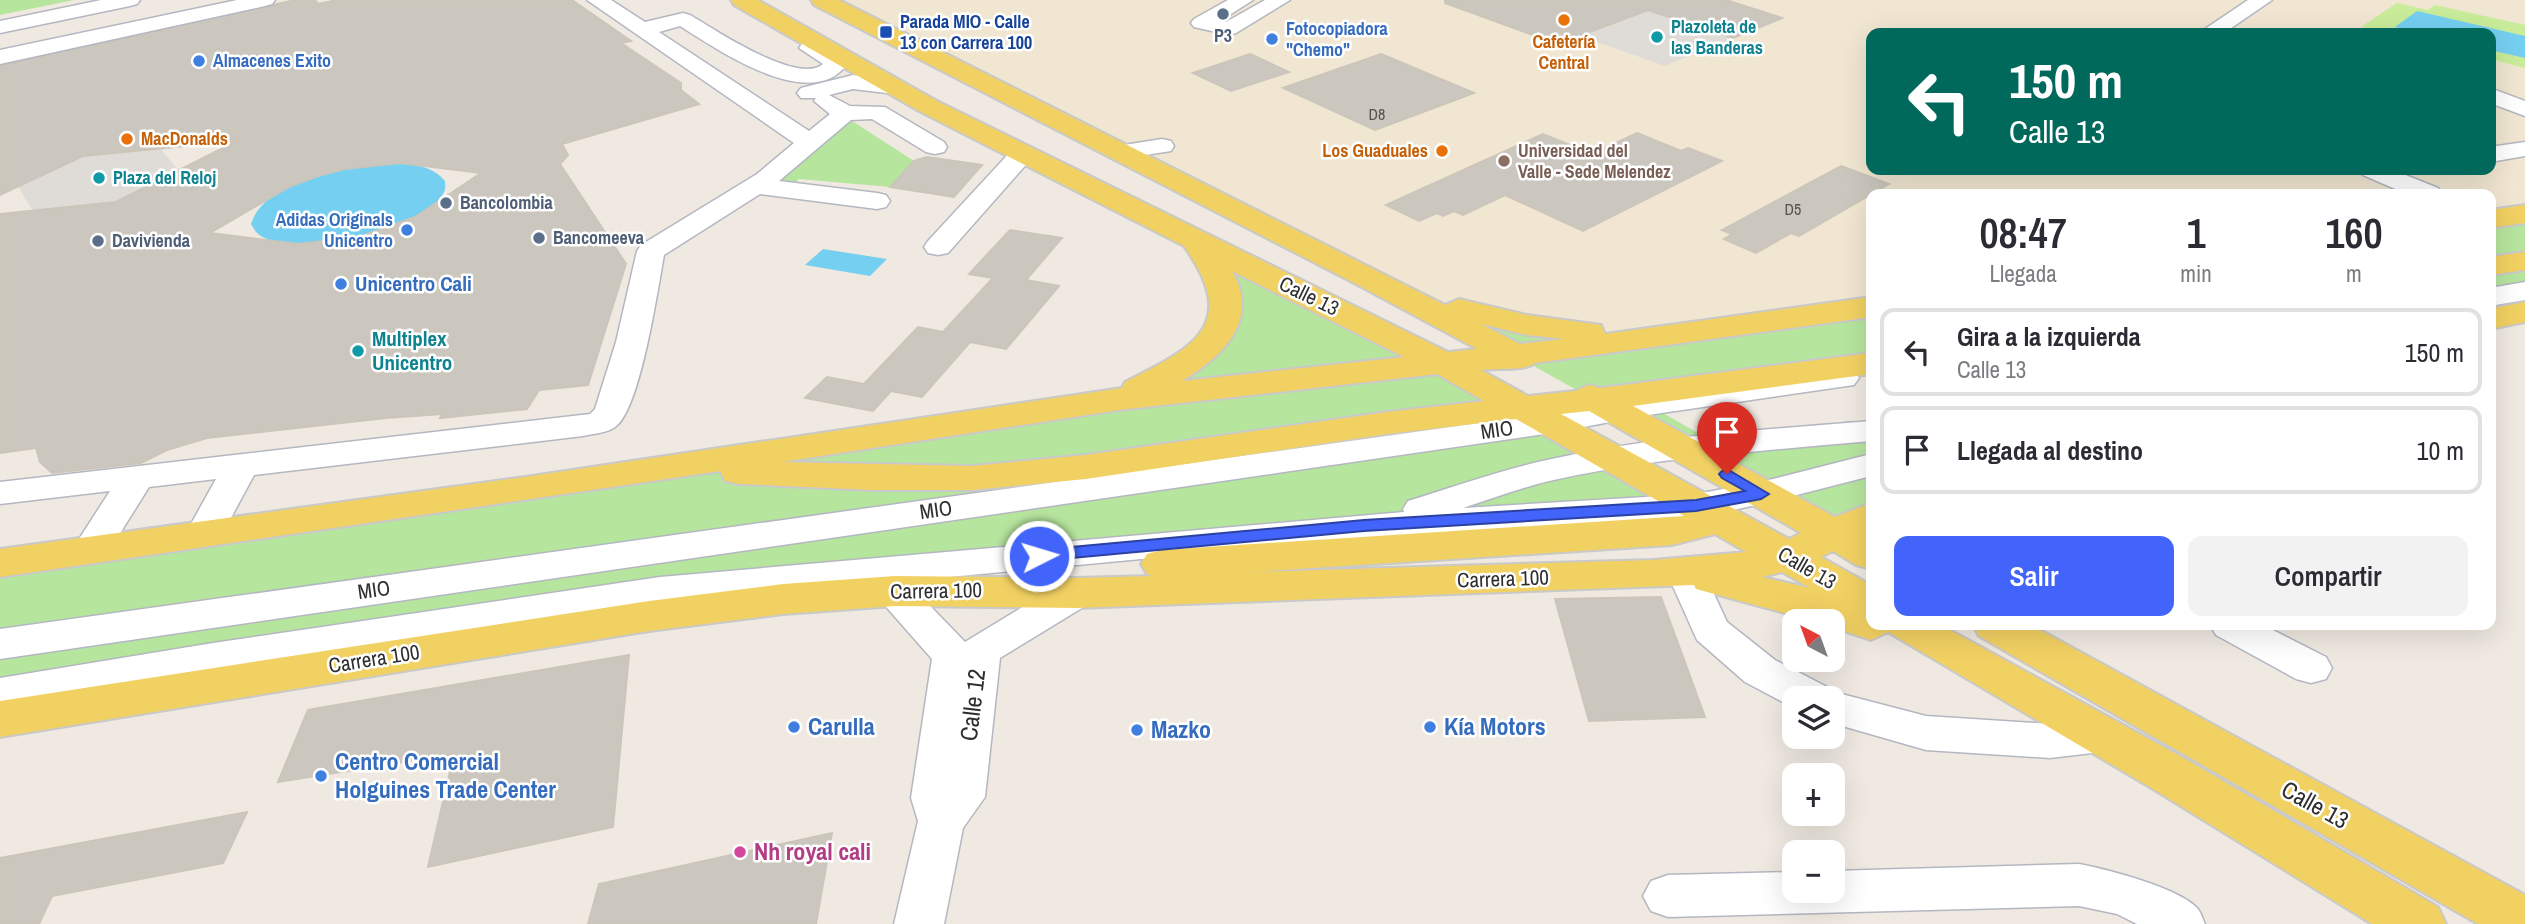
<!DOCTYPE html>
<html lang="es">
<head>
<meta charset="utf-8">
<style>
  :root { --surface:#fff; --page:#f2f2f3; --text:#2b2b33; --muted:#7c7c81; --line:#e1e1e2; --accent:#4264fb }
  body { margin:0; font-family:"Archivo Narrow",sans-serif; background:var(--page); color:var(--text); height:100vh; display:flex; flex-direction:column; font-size:26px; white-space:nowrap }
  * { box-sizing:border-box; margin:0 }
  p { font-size:23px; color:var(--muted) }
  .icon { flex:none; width:38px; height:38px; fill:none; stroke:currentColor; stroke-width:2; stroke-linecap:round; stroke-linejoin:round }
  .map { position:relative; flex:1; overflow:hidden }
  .side { position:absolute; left:1866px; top:189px; width:630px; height:441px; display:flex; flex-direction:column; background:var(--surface); border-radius:14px; box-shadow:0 7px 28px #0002 }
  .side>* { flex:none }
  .hud { position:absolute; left:1866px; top:28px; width:630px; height:147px; border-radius:14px; box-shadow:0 7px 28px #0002; background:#00695c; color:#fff; overflow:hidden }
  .needle { width:46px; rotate:319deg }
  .tools { position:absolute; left:1782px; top:609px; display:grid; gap:14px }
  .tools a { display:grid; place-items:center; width:63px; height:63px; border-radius:14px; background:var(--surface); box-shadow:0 7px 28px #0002; font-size:35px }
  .pin { position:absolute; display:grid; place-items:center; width:60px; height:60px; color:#fff; margin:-72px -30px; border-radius:50% 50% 50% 0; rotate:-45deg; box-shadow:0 0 7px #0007 }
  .pin .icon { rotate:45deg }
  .me { position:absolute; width:77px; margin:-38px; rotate:85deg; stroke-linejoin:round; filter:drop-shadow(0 0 5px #0008) }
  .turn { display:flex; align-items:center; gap:24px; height:147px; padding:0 28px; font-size:32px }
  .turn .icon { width:91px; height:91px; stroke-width:2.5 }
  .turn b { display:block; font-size:49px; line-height:60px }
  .eta { display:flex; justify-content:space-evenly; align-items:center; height:119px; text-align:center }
  .eta b { font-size:42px; font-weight:600; line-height:49px }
  .action { display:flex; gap:14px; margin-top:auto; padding:14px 28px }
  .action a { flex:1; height:80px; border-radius:14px; background:var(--accent); color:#fff; font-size:28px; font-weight:600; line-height:80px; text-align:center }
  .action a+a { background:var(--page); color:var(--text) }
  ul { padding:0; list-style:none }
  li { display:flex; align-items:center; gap:21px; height:88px; margin:0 14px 10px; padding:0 14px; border:4px solid var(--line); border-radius:14px }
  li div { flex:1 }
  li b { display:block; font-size:26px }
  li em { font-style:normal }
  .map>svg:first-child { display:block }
</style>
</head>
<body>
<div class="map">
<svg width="2525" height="924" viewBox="0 0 2525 924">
  <rect width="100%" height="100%" fill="#efe9e1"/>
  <path fill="#f0e6d1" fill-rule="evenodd" d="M822,0H2525V214L2490,219V194H1871V307L1661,333L1593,332L1468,312L1415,295ZM1871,33H2490V170H1871Z"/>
  <g fill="#b6e59e">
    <path d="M0,0H74L0,15Z"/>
    <path d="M849,119L914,161L890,187L799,179L796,182L774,179Z"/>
    <path d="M2525,214V312L2490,319V219Z"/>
    <path d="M1194,239L1696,506L1364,526L0,694V563L1119,399L1224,324Z"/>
    <path d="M1415,295L1468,312L1593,332L1661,333L1871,307V374L1649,405L1717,444L1871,431V516L1835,535L1516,356Z"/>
  </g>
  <path fill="#c9ec9a" d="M2397,3L2428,10L2435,5L2525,25V68L2490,59V33H2384L2361,27Z"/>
  <g fill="#dfdcd8">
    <path d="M1648,10L1733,38L1665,66L1580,36Z"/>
    <path d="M160,148L178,170L115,202L32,210L18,186L83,156Z"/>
  </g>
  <g fill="#75cff0">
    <path d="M2417,11L2525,36V58L2490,50V33H2422L2395,27Z"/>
    <path d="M400,163C418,165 433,167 445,181C445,184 446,188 444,192C429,230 287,262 257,233C255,231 253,227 251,224C267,176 356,165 400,163Z"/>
    <path d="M823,249L887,259L870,276L805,265Z"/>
  </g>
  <g fill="#cbc7bf" stroke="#cbc5ba" stroke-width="2" fill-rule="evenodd">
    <path d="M295,0H315L318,4L337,0H572L631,41L621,43L681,83V90L699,104L562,144L568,155L560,164L626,264L588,385L539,390L527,409L440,418L442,414L386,418L207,438L167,450L141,463L52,473L40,462L36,448L0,453V214L116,202L237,141L83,156L0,195V66ZM400,163L481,173L415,217L359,237L298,244L210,233L289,187L315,177L344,169Z"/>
    <path d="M1445,0H1726L1782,18L1733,38L1648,10L1558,44L1445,3Z"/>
    <path d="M1250,54L1289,72L1231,91L1193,73Z"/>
    <path d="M1381,54L1474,93L1375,130L1283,88Z"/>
    <path d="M1637,133L1681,151L1688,148L1722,161L1583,231L1505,195L1463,215L1454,211L1443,216L1437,213L1419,221L1386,205L1543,134L1592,154Z"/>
    <path d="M927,157L982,165L954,197L890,187L914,161Z"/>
    <path d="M1841,166L1889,184L1799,236L1791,233L1756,253L1724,239L1732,234L1722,230Z"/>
    <path d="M1010,230L1062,238L1026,280L1059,286L1006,349L970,342L922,397L891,391L873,411L805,398L827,377L864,384L918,327L943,332L993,278L969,274Z"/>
    <path d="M1661,597L1705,717L1589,721L1555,599Z"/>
    <path d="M629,655L613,827L428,867L454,754L278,782L308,710Z"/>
    <path d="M247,812L223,863L52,896L39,924H0V858Z"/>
    <path d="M832,833L816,924H588L599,884Z"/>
  </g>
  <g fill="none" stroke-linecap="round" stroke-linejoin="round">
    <g stroke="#b4b7c1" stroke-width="3">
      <g id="minor">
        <path d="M101,0H140L137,4L130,6L0,33V21Z"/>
        <path d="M237,0H275L272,4L265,6L0,64V50Z"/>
        <path d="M587,0H611L645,22L683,13L690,15C714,29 798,86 823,64L799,48L807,37H823L826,42L823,46L845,58L848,63C812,115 718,50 680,26L659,32L809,131L830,114L814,101L816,98H801L797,93L801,88L853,75L903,82L906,87L903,92L895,94L853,89L829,95L850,106L885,107L944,142L947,147L944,152L935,154L926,152L872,119L851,120L779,181L877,193L886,195L890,201L886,207L877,209L760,194L664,255C658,288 640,411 615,427C607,433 592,434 583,436L254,475L218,542L205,545L192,542L186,533L216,479L149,487L104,559L91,563L78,559L72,550L110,491L0,504V482L590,414L595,409L616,342L637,251L641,245L757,174L794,143Z"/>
        <path d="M1228,0H1253L1220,21L1226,22L1265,0H1290L1236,33L1229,35L1194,27L1191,23L1194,19Z"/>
        <path d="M2248,0H2272L2224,33H2199Z"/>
        <path d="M2490,88L2525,101V116L2490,103Z"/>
        <path d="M1162,139L1171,141L1174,146L1171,151L1120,159L1111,157L1108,152L1111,147Z"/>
        <path d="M2525,142V156L2490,162V147Z"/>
        <path d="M1022,146L1031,149L1035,154L1031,159L948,253L938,255L928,253L924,247L928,241L1013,149Z"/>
        <path d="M2359,170H2393L2438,188L2442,194H2407L2363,175Z"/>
        <path d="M2525,282V300L2490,306V288Z"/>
        <path d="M1843,368L1854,371L1859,378L1854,385L1648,415L1551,433L0,659V629L1551,413L1648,395Z"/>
        <path d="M1871,421V441C1763,451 1654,457 1549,481C1520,488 1491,499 1463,508L1696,494L1761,482L1871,454V476L1761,504L1696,518L1364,538L906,581L965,642L1062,583L1076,579L1090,583L1096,593L1090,603L1000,658L985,797L963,828L944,924H894L918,821L911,798L932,659L881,601L875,591L880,583L660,603L213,673L0,710V678L213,643L660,577L1404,512L1403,509L1408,501C1454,487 1500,470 1547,460C1653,436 1763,430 1871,421Z"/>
        <path d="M1686,560L1700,564L1727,622L1775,660L1827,687L1830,691L1926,716L2050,724L2101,718L2117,723L2123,735L2117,747L2101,752L2050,758L1926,750L1832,723V698H1794V708L1745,682L1697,640L1667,573L1672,564Z"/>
        <path d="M2210,625H2263L2326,657L2332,668L2326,679L2311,683L2296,679L2216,635Z"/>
        <path d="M2079,864C2106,869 2180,888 2198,909C2201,913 2203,920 2205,924H2137L2117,914L2079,906L1668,917L1651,911L1643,896L1651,881L1668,875L1794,872V891H1832V871Z"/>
      </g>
    </g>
    <g stroke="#c9c9c9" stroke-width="4">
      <g id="major">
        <path d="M731,0H758L937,101L1448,352L1477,349L1356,284L814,5L811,0H839L1445,305L1459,299L1527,315L1601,325L1605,334L1871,297V317L1535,363C1526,371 1496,368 1481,370L1528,396L1575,391L1589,385L1600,388L1632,384L1871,353V374L1633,406L1835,517L1871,503V533L1867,535L1871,537V569L1856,565L1833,551L1821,557L1871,585V625H1941L2189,761L2438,907L2446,924H2372L2153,789L1888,632L1871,640L1832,627V621H1814L1696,589L1694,585L1076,608L895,606L783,614L649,631L0,737V701L649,601L783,584L895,576L1076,578L1153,576L1147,574L1141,564L1147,554L1162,550L1684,516L1516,419L1387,434L1086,479L972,490H873L739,484L725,481L720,471L0,577V549L525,477L1122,388L1125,382C1195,347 1240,325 1184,246L919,111L734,5ZM1232,271L1404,357L1182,381C1222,357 1261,320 1232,271ZM1481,324L1527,335L1564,339L1520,344ZM1437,374L1484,401L1387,412L1086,455L972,466L782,462L1119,410ZM1589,411L1801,533L1789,539L1561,414ZM1715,534L1746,552L1653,560L1251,572L1672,545ZM1782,572L1810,588L1762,577Z"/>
        <path d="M2525,205V223L2490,228V210Z"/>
        <path d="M2525,252V270L2490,275V257Z"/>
        <path d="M2525,302V322L2490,329V309Z"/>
        <path d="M1973,625H2031L2525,895V924H2478L1979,636Z"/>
      </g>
    </g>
    <use href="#minor" fill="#fff" fill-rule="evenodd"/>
    <use href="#major" fill="#f2d163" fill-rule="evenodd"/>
  </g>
  <path fill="#4264fb" stroke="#2b41a3" stroke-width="2" d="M1727,469L1769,494L1761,499L1696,511L1364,531L1039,561L1030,556L1039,550L1364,520L1696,500L1745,491L1722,478L1719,474L1722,471Z"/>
  <g fill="#5c6f8a" stroke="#fff" stroke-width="2.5">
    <circle cx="1223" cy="14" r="7"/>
    <circle cx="446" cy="203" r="7"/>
    <circle cx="539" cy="238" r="7"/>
    <circle cx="98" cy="241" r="7"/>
  </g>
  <g fill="#e8710a" stroke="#fff" stroke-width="2.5">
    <circle cx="1564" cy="20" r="7"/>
    <circle cx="127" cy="139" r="7"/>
    <circle cx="1442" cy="151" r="7"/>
  </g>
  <rect fill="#1a4fb4" stroke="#fff" stroke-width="2.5" x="879" y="25" width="14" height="14" rx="3.5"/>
  <g fill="#0f9aa8" stroke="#fff" stroke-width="2.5">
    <circle cx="1657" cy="37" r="7"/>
    <circle cx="99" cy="178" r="7"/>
    <circle cx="358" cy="351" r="7"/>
  </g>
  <g fill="#3f7fe0" stroke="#fff" stroke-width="2.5">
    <circle cx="1272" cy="39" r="7"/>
    <circle cx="199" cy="61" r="7"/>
    <circle cx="407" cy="230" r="7"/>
    <circle cx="341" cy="284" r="7"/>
    <circle cx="794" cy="727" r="7"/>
    <circle cx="1430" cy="727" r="7"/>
    <circle cx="1137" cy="730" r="7"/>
    <circle cx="321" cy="776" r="7"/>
  </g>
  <circle fill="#8d6e63" stroke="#fff" stroke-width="2.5" cx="1504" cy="161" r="7"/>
  <circle fill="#d1479c" stroke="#fff" stroke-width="2.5" cx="740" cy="852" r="7"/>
  <g text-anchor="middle" stroke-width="5" stroke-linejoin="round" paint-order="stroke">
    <g font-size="16" fill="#555452">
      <text x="1377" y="120">D8</text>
      <text x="1793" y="215">D5</text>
    </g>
    <g font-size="18" font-weight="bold" fill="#164399" stroke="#fff" text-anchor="start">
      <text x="900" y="28">Parada MIO - Calle<tspan x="900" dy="21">13 con Carrera 100</tspan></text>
    </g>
    <g font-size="18" font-weight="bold" fill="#0d838f" stroke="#fff" text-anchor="start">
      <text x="1671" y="33">Plazoleta de<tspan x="1671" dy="21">las Banderas</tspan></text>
      <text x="113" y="184">Plaza del Reloj</text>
    </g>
    <g font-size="18" font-weight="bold" fill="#366cbe" stroke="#fff" text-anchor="start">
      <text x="1286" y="35">Fotocopiadora<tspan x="1286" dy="21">"Chemo"</tspan></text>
      <text x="213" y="67">Almacenes Exito</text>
      <text x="393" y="226" text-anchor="end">Adidas Originals<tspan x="393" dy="21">Unicentro</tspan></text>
    </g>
    <g font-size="18" font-weight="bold" fill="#4e5e75" stroke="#fff" text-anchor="start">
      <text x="1223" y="42" text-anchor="middle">P3</text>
      <text x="460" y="209">Bancolombia</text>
      <text x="553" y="244">Bancomeeva</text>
      <text x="112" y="247">Davivienda</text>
    </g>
    <g font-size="18" font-weight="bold" fill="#c56008" stroke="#fff">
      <text x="1564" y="48">Cafetería<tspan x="1564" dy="21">Central</tspan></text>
      <text x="141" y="145" text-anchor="start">MacDonalds</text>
      <text x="1428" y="157" text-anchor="end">Los Guaduales</text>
    </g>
    <g font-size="18" font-weight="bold" fill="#785e54" stroke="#fff" text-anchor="start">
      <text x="1518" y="157">Universidad del<tspan x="1518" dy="21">Valle - Sede Melendez</tspan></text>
    </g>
    <g font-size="21" font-weight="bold" fill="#366cbe" stroke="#fff" text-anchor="start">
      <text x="355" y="291">Unicentro Cali</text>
    </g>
    <g font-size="21" fill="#2e2e2e" stroke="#fff">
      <text transform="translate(1309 296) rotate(26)" y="7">Calle 13</text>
      <text transform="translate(1497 430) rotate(-8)" y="7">MIO</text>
      <text transform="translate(936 510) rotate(-8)" y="7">MIO</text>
      <text transform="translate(1807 568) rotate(30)" y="7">Calle 13</text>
      <text transform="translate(1503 579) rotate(-2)" y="7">Carrera 100</text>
      <text transform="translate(374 590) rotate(-8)" y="7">MIO</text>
      <text transform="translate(936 591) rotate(-1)" y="7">Carrera 100</text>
      <text transform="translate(374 659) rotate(-9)" y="7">Carrera 100</text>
    </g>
    <g font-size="21" font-weight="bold" fill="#0d838f" stroke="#fff" text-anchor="start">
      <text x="372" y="346">Multiplex<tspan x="372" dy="24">Unicentro</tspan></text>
    </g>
    <g font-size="24" fill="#2e2e2e" stroke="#fff">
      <text transform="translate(973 705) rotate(-83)" y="8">Calle 12</text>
      <text transform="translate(2315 805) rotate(29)" y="8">Calle 13</text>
    </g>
    <g font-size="24" font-weight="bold" fill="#366cbe" stroke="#fff" text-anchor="start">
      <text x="808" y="735">Carulla</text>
      <text x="1444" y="735">Kía Motors</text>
      <text x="1151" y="738">Mazko</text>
      <text x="335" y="770">Centro Comercial<tspan x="335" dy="28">Holguines Trade Center</tspan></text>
    </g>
    <g font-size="24" font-weight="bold" fill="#b23c85" stroke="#fff" text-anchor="start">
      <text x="754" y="860">Nh royal cali</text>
    </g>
  </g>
</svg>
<div class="tools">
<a><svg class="needle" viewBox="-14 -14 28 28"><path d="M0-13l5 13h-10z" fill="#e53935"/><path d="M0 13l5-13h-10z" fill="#7c7c81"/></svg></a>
<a><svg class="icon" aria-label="layers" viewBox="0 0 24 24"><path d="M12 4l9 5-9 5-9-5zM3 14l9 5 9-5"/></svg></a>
<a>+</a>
<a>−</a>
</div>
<div class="pin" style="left:1727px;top:474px;background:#d93025"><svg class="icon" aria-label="arrive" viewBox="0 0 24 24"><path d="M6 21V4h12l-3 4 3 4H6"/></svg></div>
<svg class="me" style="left:1039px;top:556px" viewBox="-20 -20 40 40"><circle r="17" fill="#4264fb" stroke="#fff" stroke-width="3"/><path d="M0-11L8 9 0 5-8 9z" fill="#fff"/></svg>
<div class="hud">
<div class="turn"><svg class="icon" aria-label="left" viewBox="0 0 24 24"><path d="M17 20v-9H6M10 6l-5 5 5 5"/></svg><div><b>150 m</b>Calle 13</div></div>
</div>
<section class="side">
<div class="eta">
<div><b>08:47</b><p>Llegada</p></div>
<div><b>1</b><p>min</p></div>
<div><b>160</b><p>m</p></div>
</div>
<ul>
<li><svg class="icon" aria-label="left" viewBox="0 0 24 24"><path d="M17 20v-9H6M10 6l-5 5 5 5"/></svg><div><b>Gira a la izquierda</b><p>Calle 13</p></div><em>150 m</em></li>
<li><svg class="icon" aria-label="arrive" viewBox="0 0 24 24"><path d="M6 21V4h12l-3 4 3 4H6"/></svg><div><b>Llegada al destino</b></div><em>10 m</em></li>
</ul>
<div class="action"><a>Salir</a><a>Compartir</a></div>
</section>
</div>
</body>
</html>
